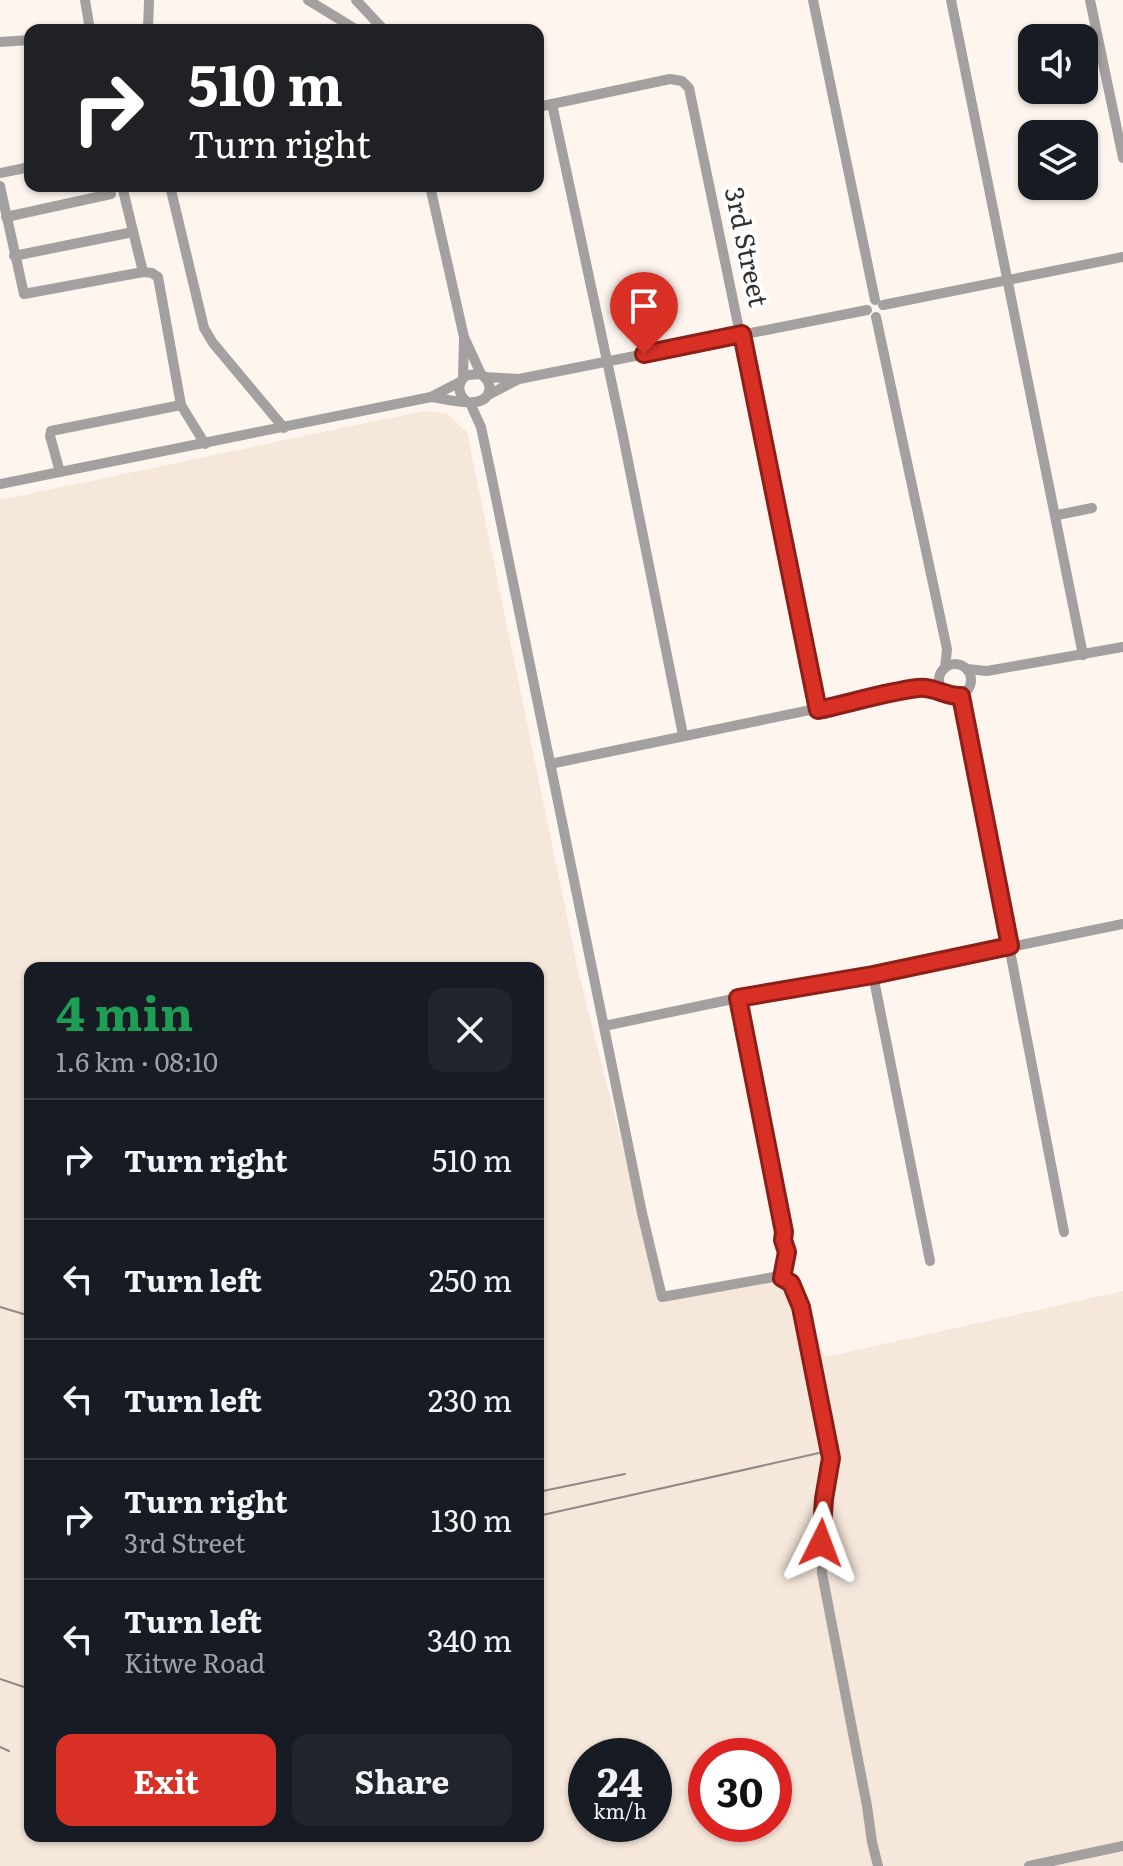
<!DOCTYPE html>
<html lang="en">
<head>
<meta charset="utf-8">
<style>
  :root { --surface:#171b24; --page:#20242c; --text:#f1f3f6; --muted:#9ea1a6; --line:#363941; --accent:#d93025 }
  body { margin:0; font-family:Literata,serif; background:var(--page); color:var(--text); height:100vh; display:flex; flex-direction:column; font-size:30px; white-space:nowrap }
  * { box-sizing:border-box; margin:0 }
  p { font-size:26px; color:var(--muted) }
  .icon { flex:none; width:44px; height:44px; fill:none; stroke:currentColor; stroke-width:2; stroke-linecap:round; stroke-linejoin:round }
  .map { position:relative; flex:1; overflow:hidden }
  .drawer { position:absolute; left:24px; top:962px; width:520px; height:880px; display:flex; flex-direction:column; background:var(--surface); border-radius:16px; box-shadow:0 2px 6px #0004 }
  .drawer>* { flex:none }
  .banner { position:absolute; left:24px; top:24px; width:520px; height:168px; border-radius:16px; box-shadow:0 2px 6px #0004; background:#202124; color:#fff; overflow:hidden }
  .fabs { position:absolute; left:1018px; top:24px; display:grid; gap:16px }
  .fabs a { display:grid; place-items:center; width:80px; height:80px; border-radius:16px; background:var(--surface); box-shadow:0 2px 6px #0004; font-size:40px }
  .speed { position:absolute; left:568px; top:1738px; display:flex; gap:16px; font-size:40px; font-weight:700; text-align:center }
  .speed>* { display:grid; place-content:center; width:104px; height:104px; border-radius:50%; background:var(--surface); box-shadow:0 2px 6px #0004; line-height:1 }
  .speed small { font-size:20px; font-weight:400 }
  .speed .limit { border:12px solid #d22; background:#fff; color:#111 }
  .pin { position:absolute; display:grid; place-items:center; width:68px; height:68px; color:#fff; margin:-82px -34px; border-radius:50% 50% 50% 0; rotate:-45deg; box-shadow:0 0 8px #0007 }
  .pin .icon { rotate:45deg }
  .me { position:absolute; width:88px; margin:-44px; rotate:3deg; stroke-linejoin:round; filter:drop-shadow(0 0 6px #0008) }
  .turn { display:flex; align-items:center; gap:28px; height:168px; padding:0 32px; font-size:36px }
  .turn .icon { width:104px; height:104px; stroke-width:2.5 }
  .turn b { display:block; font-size:56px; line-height:68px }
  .round { display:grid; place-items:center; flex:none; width:84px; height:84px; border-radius:16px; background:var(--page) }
  .headline { display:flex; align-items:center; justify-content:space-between; height:136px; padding:0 32px }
  h1 { font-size:48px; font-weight:700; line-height:60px; color:#1e9e55 }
  .primary-button { display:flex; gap:16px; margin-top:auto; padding:16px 32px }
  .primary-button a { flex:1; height:92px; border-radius:16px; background:var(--accent); color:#fff; font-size:32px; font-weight:700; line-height:92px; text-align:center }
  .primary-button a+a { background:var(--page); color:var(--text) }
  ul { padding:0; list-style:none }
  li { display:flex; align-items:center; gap:24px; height:120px; padding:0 32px; border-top:2px solid var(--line) }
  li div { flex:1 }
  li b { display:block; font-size:30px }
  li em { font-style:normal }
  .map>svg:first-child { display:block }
</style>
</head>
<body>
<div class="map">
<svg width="1123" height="1866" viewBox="0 0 1123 1866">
  <rect width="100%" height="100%" fill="#fef5ef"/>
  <path fill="#f6e7db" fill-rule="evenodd" d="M423,411L446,413L467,432L578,970L660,1295L791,1269L825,1357L1123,1291V1866H0V500ZM30,968H538V1836H30ZM586,1756H654V1824H586ZM706,1756H774V1824H706Z"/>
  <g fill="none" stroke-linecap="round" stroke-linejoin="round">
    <g stroke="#a4a0a0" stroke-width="10">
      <path d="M85,0L90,30"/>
      <path d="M308,0L357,30"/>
      <path d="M356,0L384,30"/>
      <path d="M813,0L875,300"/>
      <path d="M951,0L1083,655"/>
      <path d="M1090,0L1123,158"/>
      <path d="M148,30L149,0"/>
      <path d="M0,42L30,40"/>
      <path d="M552,104L622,431L683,735"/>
      <path d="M538,107L670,79L682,81L689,88L818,710"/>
      <path d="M0,173L30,167"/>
      <path d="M0,186L24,294L143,272L152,273L158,277L181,405"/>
      <path d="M122,186L143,272"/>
      <path d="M170,186L204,328L213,343L284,428"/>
      <path d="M430,186L464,337L481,374"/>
      <path d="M6,217L111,194"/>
      <path d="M14,256L133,232"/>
      <path d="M883,305L1123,257"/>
      <path d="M876,317L947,649L945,668"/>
      <path d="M485,377L519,379L867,310"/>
      <path d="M463,378L464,339"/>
      <path d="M488,395L517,380"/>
      <path d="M431,397L460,382"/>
      <path d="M470,403L481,427L491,474L642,1213L662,1297L774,1277L791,1283L801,1307L831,1458L824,1499L822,1573L867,1806L872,1842L878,1866"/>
      <path d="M60,472L50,436L51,431L181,405L205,444"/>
      <path d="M0,484L431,397C446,399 486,411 489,391C491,383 486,379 481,374L467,375C457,382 457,393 466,401"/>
      <path d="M1057,515L1092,508"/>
      <circle cx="955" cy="680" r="16"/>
      <path d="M967,669L987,671L1123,647"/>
      <path d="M961,696L1064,1232"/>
      <path d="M550,764L921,687L943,690"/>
      <path d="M873,975L930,1261"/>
      <path d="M604,1026L738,998"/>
      <path d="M782,1278L787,1252L783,1240L784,1232L738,998L873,975L1123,924"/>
      <path d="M1029,1866L1123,1846"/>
    </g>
    <g stroke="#908a86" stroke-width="2">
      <path d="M0,1307L30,1316"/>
      <path d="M538,1492L625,1474"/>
      <path d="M538,1516L837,1449"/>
      <path d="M0,1679L30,1689"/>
      <path d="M0,1747L9,1751"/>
    </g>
  </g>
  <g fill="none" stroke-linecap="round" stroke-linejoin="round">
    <g stroke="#8d1f18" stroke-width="20">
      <path id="route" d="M644,354L742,334L818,710C851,703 885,692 918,688C934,686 946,697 961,696L1010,946L873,975L738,998L784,1232L783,1240L787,1252L782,1278L791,1283L801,1307L831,1458L824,1499L821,1543"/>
    </g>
    <use href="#route" stroke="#d93025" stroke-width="14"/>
  </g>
  <g text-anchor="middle" stroke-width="8" stroke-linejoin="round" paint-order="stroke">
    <g font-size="26" fill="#322f2d" stroke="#fff">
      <text transform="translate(746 247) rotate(78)" y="9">3rd Street</text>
    </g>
  </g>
</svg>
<div class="fabs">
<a><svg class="icon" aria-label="sound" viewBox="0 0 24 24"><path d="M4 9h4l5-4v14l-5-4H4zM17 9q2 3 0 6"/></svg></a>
<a><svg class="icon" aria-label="layers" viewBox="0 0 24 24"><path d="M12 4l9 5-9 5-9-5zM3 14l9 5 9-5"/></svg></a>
</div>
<div class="speed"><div>24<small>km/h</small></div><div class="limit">30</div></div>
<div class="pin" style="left:644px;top:354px;background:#d93025"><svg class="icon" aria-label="arrive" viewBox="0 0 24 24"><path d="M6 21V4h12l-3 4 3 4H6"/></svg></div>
<svg class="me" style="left:821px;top:1543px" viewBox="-20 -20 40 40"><path d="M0-17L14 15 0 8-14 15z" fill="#d93025" stroke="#fff" stroke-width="4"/></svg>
<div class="banner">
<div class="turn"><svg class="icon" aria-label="right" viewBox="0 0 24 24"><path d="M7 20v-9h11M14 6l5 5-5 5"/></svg><div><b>510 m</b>Turn right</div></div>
</div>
<section class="drawer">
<div class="headline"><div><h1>4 min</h1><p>1.6 km · 08:10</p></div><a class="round"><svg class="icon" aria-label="close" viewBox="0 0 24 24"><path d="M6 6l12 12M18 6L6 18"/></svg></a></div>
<ul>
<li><svg class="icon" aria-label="right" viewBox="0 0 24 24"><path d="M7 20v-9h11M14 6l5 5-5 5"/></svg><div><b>Turn right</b></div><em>510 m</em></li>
<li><svg class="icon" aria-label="left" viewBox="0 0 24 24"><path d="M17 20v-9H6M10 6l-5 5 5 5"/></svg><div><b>Turn left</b></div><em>250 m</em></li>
<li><svg class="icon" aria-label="left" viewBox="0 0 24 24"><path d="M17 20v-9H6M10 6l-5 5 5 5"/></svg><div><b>Turn left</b></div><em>230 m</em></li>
<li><svg class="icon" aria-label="right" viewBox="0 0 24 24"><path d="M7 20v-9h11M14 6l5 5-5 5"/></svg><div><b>Turn right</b><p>3rd Street</p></div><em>130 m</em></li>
<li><svg class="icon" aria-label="left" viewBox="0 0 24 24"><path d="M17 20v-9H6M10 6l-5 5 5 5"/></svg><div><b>Turn left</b><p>Kitwe Road</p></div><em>340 m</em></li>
</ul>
<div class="primary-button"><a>Exit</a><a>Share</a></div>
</section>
</div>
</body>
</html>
